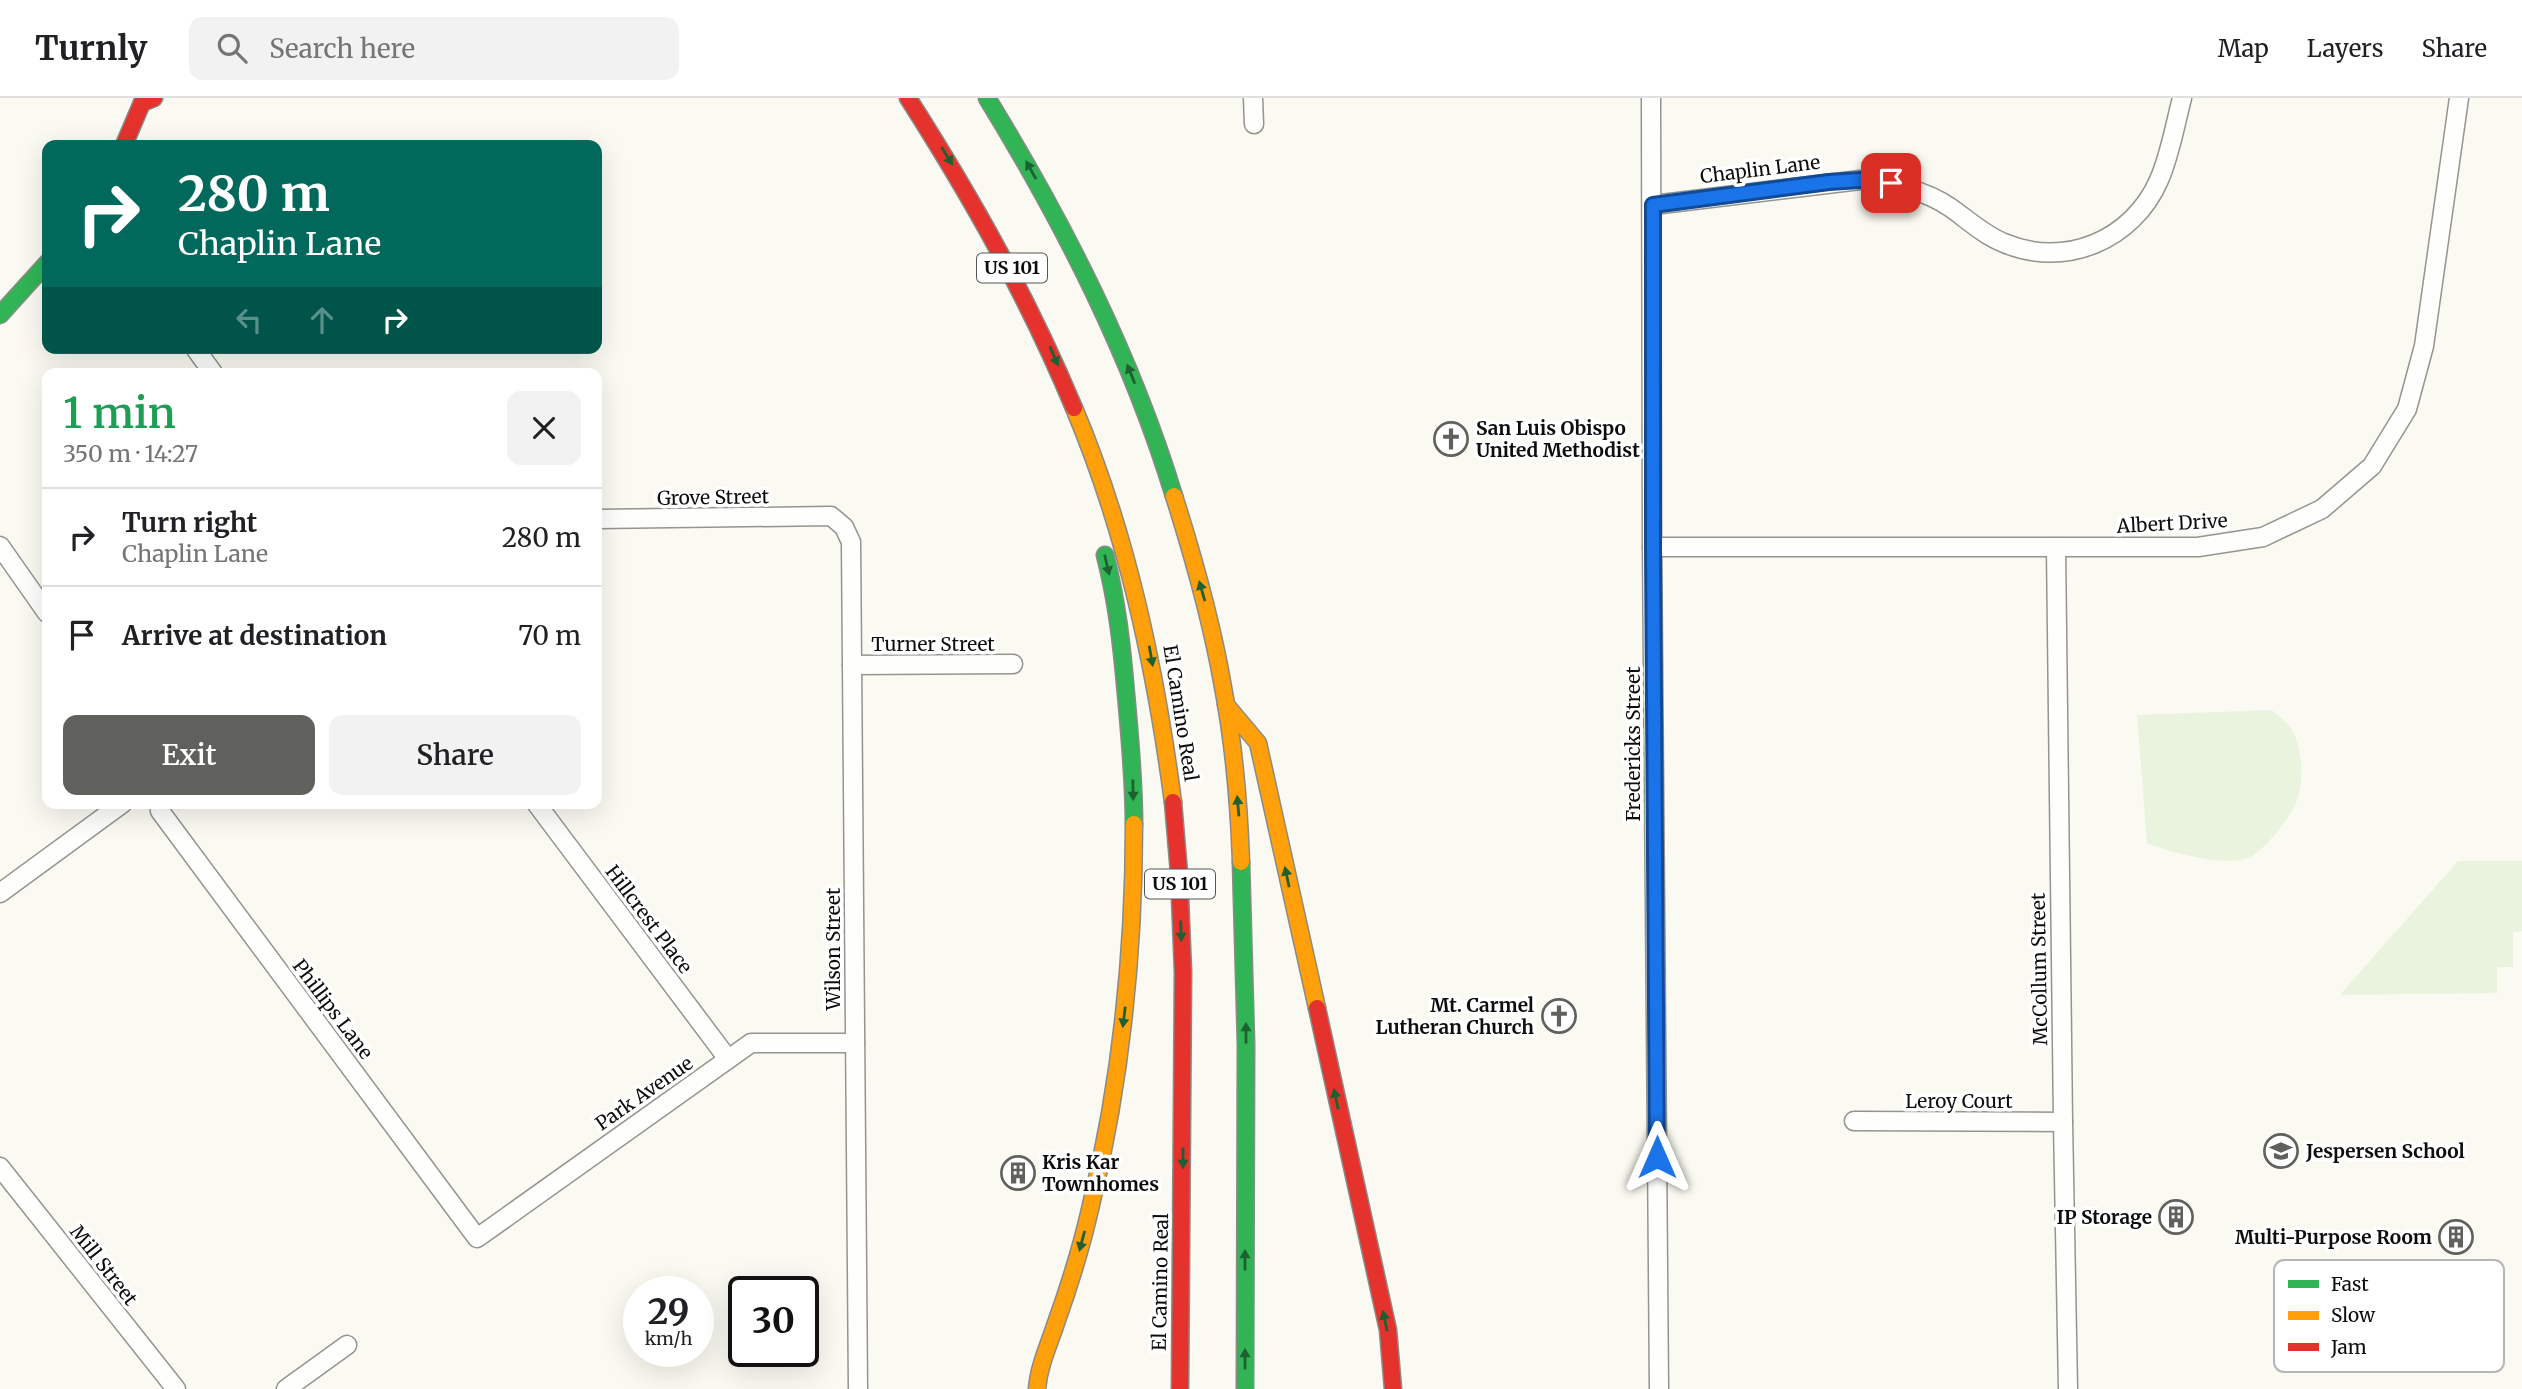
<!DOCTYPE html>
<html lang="en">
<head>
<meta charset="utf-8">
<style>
  :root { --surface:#fff; --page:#f2f2f2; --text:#202124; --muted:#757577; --line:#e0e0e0; --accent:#60605d }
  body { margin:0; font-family:Merriweather,serif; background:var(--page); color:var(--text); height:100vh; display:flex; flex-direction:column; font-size:26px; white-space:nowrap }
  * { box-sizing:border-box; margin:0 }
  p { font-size:23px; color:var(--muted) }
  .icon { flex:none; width:38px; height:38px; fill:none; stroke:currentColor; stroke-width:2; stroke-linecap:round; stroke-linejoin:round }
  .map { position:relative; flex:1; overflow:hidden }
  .panel { position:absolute; left:42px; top:270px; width:560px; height:441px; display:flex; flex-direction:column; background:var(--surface); border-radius:14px; box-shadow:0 7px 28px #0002 }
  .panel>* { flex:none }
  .guide { position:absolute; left:42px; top:42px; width:560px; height:214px; border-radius:14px; box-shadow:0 7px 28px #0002; background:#00695c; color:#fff; overflow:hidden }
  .speed { position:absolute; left:623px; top:1178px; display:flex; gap:14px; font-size:35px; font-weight:700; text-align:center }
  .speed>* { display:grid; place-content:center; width:91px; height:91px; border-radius:50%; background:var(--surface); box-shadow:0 7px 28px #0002; line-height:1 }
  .speed small { font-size:18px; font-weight:400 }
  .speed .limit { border:4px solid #111; border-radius:10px; background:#fff; color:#111 }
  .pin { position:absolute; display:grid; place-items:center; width:60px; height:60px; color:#fff; margin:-30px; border-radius:14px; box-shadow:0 4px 10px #0006 }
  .me { position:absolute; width:77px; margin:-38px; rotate:0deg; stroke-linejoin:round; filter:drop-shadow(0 0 5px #0008) }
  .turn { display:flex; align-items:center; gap:24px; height:147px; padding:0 21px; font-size:32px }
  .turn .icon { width:91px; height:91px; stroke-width:2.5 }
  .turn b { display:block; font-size:49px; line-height:60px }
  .lanes { display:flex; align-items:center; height:66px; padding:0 21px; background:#0003; justify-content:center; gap:35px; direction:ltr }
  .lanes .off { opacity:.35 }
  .round { display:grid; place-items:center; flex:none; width:74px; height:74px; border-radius:14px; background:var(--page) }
  .summary { display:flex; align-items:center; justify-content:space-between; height:119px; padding:0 21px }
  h1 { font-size:42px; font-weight:600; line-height:52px; color:#1e9e55 }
  .button { display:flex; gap:14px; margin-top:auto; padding:14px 21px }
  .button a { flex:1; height:80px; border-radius:14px; background:var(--accent); color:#fff; font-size:28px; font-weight:600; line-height:80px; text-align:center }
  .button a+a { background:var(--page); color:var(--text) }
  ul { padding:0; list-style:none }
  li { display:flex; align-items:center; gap:21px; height:98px; padding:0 21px; border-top:2px solid var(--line) }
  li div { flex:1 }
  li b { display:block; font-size:26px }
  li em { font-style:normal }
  header { display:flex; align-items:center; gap:42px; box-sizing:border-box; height:98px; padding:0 35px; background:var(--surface); border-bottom:2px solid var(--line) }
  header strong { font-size:33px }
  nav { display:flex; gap:38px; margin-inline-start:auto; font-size:24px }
  .search { width:490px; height:63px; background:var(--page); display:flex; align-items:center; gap:18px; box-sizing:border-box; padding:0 24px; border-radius:14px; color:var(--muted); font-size:26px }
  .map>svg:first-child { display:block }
</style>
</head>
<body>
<header>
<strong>Turnly</strong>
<div class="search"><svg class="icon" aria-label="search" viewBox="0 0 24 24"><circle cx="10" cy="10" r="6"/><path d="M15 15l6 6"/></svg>Search here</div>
<nav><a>Map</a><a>Layers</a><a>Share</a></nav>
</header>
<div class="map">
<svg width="2522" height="1291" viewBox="0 0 2522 1291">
  <rect width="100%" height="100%" fill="#fafaf2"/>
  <g fill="#eaf3dd">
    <path d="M2272,612C2279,619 2291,627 2294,636C2303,655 2304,685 2296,705C2290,720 2266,750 2252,758C2231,771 2168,754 2147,745L2137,617Z"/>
    <path d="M2458,763H2522V833L2513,834V869H2497V895L2340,897Z"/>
  </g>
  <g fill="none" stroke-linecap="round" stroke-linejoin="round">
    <g stroke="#949490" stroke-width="21">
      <g id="street">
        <path d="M1253,0L1254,26"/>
        <path d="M1651,0L1652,449L1659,1291"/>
        <path d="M1653,107L1860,82C1892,86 1924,91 1951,110C1968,122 1984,137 2004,145C2065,171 2133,142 2159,82C2170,57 2175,27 2182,0"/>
        <path d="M195,250L213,275"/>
        <path d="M597,421L831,418L844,429L851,444L858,1291"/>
        <path d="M0,448L47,515"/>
        <path d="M1652,449H2198L2263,439L2322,411L2372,368L2407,311L2424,248L2459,0"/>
        <path d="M2056,450L2063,1024L2068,1291"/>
        <path d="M852,567L1013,566"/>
        <path d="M159,705L160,713L477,1140L751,945H855"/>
        <path d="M536,705L728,961"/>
        <path d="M0,795L123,705"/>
        <path d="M1854,1023L2063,1024"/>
        <path d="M0,1069L176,1291"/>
        <path d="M286,1291L347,1247"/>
      </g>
    </g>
    <g stroke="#8a8a87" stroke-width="19">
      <g id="fast">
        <path d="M987,0C1064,126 1131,257 1174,398"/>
        <path d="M0,217L47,165"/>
        <path d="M1105,457C1117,503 1122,549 1126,596C1130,639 1134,682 1134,726"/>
        <path d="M1241,764L1246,946L1245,1291"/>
      </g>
    </g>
    <g stroke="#8a8a87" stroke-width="19">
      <g id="slow">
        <path d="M1074,310C1127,436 1155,568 1173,704"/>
        <path d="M1174,398C1194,461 1212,525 1223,589C1234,647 1239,706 1241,764"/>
        <path d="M1226,607L1258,645L1317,910"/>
        <path d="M1037,1291C1039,1267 1049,1247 1056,1225C1070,1186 1082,1147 1091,1107C1121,983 1134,854 1134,726"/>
      </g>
    </g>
    <g stroke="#8a8a87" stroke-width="19">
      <g id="jam">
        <path d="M908,0C973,102 1027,198 1074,310"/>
        <path d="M142,5L154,0"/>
        <path d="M124,47L144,0"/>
        <path d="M1173,704L1179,775L1183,874L1180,1291"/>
        <path d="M1317,910L1388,1232L1393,1291"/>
      </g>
    </g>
    <use href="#street" stroke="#fefefd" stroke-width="18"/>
    <use href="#fast" stroke="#30b455" stroke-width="16"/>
    <use href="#slow" stroke="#ff9f0a" stroke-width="16"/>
    <use href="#jam" stroke="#e5322d" stroke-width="16"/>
  </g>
  <defs><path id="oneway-solid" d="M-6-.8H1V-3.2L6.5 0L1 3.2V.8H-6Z" transform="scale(1.75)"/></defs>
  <g fill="#1e6031">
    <use href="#oneway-solid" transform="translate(947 58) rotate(58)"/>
    <use href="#oneway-solid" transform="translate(1031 72) rotate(-119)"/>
    <use href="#oneway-solid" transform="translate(1054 258) rotate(66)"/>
    <use href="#oneway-solid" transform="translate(1131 276) rotate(-112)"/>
    <use href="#oneway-solid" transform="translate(1107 467) rotate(77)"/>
    <use href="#oneway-solid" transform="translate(1202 493) rotate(-106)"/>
    <use href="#oneway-solid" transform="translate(1151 558) rotate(80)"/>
    <use href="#oneway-solid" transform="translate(1133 692) rotate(89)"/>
    <use href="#oneway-solid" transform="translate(1238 708) rotate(-95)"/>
    <use href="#oneway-solid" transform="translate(1287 779) rotate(-102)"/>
    <use href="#oneway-solid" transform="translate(1181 833) rotate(88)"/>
    <use href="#oneway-solid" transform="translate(1124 919) rotate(97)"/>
    <use href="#oneway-solid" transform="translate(1246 935) rotate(-90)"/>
    <use href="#oneway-solid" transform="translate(1336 1001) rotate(-102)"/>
    <use href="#oneway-solid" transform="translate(1183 1060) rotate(90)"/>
    <use href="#oneway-solid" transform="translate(1082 1143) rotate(105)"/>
    <use href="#oneway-solid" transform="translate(1245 1162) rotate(-90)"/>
    <use href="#oneway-solid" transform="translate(1385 1223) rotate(-102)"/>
    <use href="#oneway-solid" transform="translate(1245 1261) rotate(-90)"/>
  </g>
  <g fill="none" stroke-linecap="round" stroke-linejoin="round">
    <g stroke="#114b97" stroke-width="18">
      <path id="route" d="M1657,1059L1653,449V107L1829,84L1860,82L1891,85"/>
    </g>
    <use href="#route" stroke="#1a73e8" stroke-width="12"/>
  </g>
  <defs>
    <g id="church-ring" transform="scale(1.75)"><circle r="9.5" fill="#fff" stroke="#60605d" stroke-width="1.5"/><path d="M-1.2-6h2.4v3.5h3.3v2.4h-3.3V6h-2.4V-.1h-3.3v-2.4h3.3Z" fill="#60605d"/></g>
    <g id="school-ring" transform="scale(1.75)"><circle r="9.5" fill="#fff" stroke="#60605d" stroke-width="1.5"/><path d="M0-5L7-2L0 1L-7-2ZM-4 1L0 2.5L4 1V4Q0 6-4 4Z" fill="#60605d"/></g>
    <g id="building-ring" transform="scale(1.75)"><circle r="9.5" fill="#fff" stroke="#60605d" stroke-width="1.5"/><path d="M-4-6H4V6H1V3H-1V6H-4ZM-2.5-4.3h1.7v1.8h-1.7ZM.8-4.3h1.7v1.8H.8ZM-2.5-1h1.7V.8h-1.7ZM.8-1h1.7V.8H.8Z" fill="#60605d"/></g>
  </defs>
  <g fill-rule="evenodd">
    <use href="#church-ring" x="1451" y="341"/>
    <use href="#church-ring" x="1559" y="918"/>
    <use href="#school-ring" x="2281" y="1053"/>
    <use href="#building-ring" x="1018" y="1075"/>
    <use href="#building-ring" x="2176" y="1119"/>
    <use href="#building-ring" x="2456" y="1139"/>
  </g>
  <g text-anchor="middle" stroke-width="7" stroke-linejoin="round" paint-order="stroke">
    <g fill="#fff" stroke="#565656" stroke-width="2">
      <rect x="977" y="155.5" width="70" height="29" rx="5"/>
      <rect x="1145" y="771.5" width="70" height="29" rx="5"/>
    </g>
    <g font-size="18" font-weight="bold" fill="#0d0d0d">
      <text x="1012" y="176">US 101</text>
      <text x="1180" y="792">US 101</text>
    </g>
    <g font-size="19" fill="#0d0d0d" stroke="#fff">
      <text transform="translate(1760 71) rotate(-7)" y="7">Chaplin Lane</text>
      <text transform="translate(713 399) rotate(-1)" y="7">Grove Street</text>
      <text transform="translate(2172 425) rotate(-3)" y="7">Albert Drive</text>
      <text x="933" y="553">Turner Street</text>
      <text transform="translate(1181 615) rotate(81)" y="7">El Camino Real</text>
      <text transform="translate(1633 646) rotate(-90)" y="7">Fredericks Street</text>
      <text transform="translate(649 821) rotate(53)" y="7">Hillcrest Place</text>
      <text transform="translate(833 851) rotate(-90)" y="7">Wilson Street</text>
      <text transform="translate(2039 871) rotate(-91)" y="7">McCollum Street</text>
      <text transform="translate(333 911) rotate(53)" y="7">Phillips Lane</text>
      <text transform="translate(644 995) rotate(-35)" y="7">Park Avenue</text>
      <text x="1959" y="1010">Leroy Court</text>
      <text transform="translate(104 1167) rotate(52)" y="7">Mill Street</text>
      <text transform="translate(1160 1184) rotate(-89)" y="7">El Camino Real</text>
    </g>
    <g font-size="19" font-weight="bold" fill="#0d0d0d" stroke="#fff" text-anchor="start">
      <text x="1476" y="337">San Luis Obispo<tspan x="1476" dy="22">United Methodist</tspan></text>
      <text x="1534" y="914" text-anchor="end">Mt. Carmel<tspan x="1534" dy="22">Lutheran Church</tspan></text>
      <text x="2306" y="1060">Jespersen School</text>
      <text x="1042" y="1071">Kris Kar<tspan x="1042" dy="22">Townhomes</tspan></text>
      <text x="2152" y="1126" text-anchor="end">IP Storage</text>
      <text x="2432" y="1146" text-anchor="end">Multi-Purpose Room</text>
    </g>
  </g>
  <rect x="2274" y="1162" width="230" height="112" rx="10" fill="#fff" stroke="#b6b6b6" stroke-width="2"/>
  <rect x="2288" y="1182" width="31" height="8" fill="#30b455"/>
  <rect x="2288" y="1213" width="31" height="9" fill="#ff9f0a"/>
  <rect x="2288" y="1245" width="31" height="8" fill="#e5322d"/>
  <g font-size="19" fill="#0d0d0d">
    <text x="2331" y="1193">Fast</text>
    <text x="2331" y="1224">Slow</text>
    <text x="2331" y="1256">Jam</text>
  </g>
</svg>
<div class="speed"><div>29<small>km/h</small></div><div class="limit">30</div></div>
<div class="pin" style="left:1891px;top:85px;background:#d93025"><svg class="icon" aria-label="arrive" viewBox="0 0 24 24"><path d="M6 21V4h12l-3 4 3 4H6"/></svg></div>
<svg class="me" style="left:1657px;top:1059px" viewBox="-20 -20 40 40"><path d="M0-17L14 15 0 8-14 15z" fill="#1a73e8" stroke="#fff" stroke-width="4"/></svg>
<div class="guide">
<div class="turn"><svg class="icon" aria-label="right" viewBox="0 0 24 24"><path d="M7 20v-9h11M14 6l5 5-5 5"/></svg><div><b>280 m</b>Chaplin Lane</div></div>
<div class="lanes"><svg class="icon off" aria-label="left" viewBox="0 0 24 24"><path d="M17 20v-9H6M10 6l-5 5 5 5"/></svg><svg class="icon off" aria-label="ahead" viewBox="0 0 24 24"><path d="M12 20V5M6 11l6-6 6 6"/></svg><svg class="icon" aria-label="right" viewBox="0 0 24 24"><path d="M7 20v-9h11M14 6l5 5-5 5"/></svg></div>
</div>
<section class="panel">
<div class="summary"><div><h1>1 min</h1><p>350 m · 14:27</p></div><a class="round"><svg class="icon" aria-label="close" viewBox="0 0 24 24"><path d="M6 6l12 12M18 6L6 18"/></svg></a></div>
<ul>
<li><svg class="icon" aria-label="right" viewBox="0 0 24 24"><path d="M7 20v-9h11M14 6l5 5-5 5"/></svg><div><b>Turn right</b><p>Chaplin Lane</p></div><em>280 m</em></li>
<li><svg class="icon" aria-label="arrive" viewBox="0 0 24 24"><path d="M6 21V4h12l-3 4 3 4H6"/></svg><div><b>Arrive at destination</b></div><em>70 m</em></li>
</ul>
<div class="button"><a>Exit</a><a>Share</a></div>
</section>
</div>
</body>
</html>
